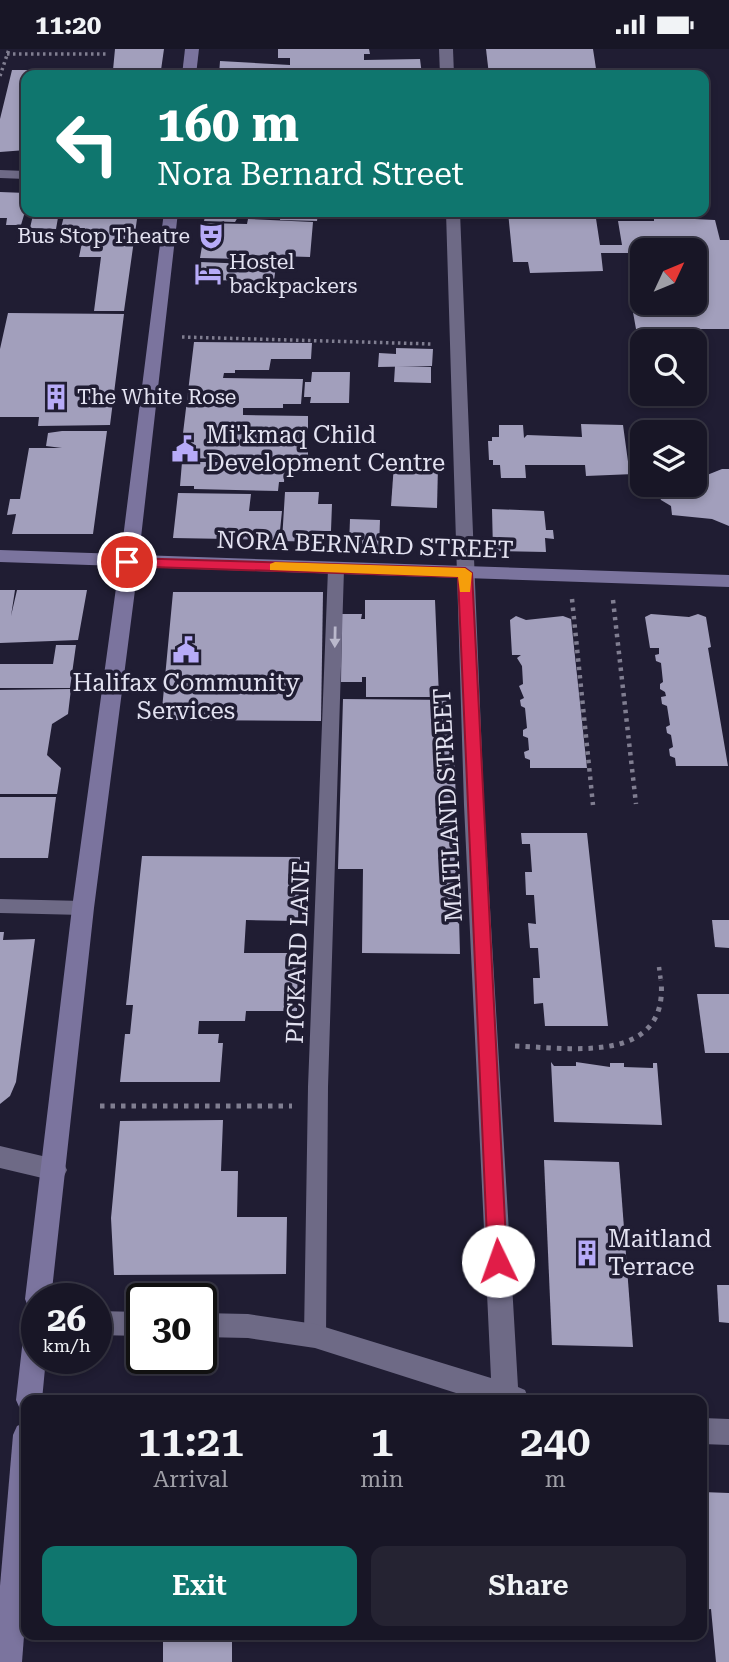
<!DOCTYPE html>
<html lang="en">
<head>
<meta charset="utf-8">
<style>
  :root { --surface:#181626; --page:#252332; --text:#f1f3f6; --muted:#9f9fa7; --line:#363543; --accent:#0f766e }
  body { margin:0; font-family:"Roboto Serif",serif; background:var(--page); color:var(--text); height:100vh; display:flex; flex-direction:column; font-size:26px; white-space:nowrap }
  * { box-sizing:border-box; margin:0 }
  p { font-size:23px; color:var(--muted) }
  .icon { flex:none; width:38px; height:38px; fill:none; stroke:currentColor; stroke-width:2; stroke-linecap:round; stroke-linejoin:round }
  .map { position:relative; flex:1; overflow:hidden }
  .side { position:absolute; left:21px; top:1346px; width:686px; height:245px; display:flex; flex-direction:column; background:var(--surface); border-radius:14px; box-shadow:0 4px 10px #0003,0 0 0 2px var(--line) }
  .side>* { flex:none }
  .hud { position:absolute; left:21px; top:21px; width:688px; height:147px; border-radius:14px; box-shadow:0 4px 10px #0003,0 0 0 2px var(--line); background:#0f766e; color:#fff; overflow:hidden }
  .needle { width:46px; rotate:46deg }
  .fabs { position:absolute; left:630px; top:189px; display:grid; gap:14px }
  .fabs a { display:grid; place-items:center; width:77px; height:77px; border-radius:14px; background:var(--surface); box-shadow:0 4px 10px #0003,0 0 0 2px var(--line); font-size:35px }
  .speed { position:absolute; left:21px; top:1234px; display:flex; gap:14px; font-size:35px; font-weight:700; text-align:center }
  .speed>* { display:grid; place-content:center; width:91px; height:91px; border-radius:50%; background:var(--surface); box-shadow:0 4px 10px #0003,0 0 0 2px var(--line); line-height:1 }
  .speed small { font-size:18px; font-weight:400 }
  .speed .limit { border:4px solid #111; border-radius:10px; background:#fff; color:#111 }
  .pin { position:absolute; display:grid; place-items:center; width:60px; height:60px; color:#fff; margin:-30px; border:4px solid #fff; border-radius:50%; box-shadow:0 2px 7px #0007 }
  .me { position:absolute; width:77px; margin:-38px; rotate:357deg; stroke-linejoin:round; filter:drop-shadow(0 0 5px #0008) }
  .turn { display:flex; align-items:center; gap:24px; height:147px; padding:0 21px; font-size:32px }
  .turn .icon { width:91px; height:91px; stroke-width:2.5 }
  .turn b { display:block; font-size:49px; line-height:60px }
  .eta { display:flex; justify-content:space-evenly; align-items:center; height:119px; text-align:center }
  .eta b { font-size:42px; font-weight:600; line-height:49px }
  .button { display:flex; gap:14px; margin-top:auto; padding:14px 21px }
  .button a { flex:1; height:80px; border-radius:14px; background:var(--accent); color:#fff; font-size:28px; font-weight:600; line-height:80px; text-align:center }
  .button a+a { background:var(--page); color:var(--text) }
  .status { display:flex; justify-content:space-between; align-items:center; height:49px; padding:0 35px; background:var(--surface); direction:ltr }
  .status svg { height:19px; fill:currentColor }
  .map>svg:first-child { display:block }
</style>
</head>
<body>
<div class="status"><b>11:20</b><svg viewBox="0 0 49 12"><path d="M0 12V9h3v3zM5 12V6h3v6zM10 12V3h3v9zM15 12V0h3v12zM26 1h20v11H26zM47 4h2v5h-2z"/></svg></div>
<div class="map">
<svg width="729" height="1613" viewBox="0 0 729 1613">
  <rect width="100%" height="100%" fill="#201d33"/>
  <g fill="#a29fbc" fill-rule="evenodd">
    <path d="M115,0H164L161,21L150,20L149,26H26V101L0,103V70L12,21H113Z"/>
    <path d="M278,0H369L370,5H364V11L420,10L422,26H219L220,12L290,16V9H278Z"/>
    <path d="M486,0H593L597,26H489Z"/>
    <path d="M0,143L26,144V163H59L56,180L30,179L33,166H24L21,176H6L7,169H0Z"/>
    <path d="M65,163H138L124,262H94L101,208H79L85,179H61Z"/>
    <path d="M206,163H241L235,173L204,172Z"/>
    <path d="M281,163H318L317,172L280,171Z"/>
    <path d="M508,163H595L600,196H622L618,172H654V168L715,171L720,191H729V280H701L702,285H678L677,280H636L631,252H636L628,204H601L603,222L530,224L528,213H513ZM642,201H695V254H642Z"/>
    <path d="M248,170L313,173L310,208L243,206V210L200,209L206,174L247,175Z"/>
    <path d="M200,213L276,216L274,232L197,231Z"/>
    <path d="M8,264L124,265L110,376L38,377L39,368H0V300Z"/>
    <path d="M194,293L312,294L311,310H271L269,321H235V324H224L223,329L303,330L301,355H283V359H243V366L308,367V411L180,409Z"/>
    <path d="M396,299L433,300L432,317L378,318L379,304L396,305Z"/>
    <path d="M395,317L431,318V334L394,333Z"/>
    <path d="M312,323H350L349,354H310L311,348H304L305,333H311Z"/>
    <path d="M581,375L623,376L629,420H633L634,425L586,427L585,416H525L526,429H501L500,416H493V411H489L488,392H492V388H499V376H523L524,389L527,386L582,388Z"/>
    <path d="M62,382H107L93,485H12L16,465L7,466L10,450H20L29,399H62L46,397L48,384Z"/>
    <path d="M182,413H227L226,418H285L284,433H279L278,442L194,440V437H180Z"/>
    <path d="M394,415L438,417L437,459L391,457Z"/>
    <path d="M722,420H729V477L712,470L672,466L671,457L661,451L658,444L664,437L695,436V425L707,426Z"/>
    <path d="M285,443H319L318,455H332L331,482H324L323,493L282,492Z"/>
    <path d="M178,444L251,445L249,462H282L279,491L173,489Z"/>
    <path d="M492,460L544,462L546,481H553L554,490L545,489L546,503L493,502Z"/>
    <path d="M350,470L380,471L379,498L349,497Z"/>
    <path d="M0,541H15L11,567L17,541H87L78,591L0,594Z"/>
    <path d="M173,543H323L321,672L161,671Z"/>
    <path d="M365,551H435L439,648H366V628H362V633H341L342,565H362L361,570H365Z"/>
    <path d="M651,565L689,568L698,565L706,568L711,598L708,599L728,717H676L675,709L670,707L669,700L673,698L671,686L667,684L666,678L670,676L667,657L662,655L661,648L666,647L665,643L660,640V635L663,633L661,614L656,612L655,606L659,605V599H650L645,568Z"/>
    <path d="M516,567L526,571L563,567L571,570L587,719H530V711L525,709L524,703L529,701L528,689L523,687V681L527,679L525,659L521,657L520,651L524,649L519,637L523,635L522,617L517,609L521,606H512L510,571Z"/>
    <path d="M56,596H76L70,639H0V615H53Z"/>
    <path d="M71,640L68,665L52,675L47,706L61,719L57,745H0V641Z"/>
    <path d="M343,650L453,651L460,905L362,904L363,820H338Z"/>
    <path d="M0,748H56L48,809H0Z"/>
    <path d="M521,784H587L608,977H545L543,954L534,955L533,929H540L538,899H530L528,874L536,875L534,846H526L525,823H532L530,795H522Z"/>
    <path d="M142,807L300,808L298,872L246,871L244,904H298L297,962H246L245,972H199L198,985H219L218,994H223L220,1033H120L125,985H130L133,956H126Z"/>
    <path d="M712,871H729V899L715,898Z"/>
    <path d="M0,883H4L3,891L35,890L16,1033L10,1047L0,1055Z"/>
    <path d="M697,945H729V1004H705Z"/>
    <path d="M551,1013L554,1017H576V1013L610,1018V1014H624V1018L653,1019V1014H657L662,1076L554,1073Z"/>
    <path d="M223,1071L221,1122H238L237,1168H287L286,1225L114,1226L111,1169L120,1072Z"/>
    <path d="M544,1111L619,1113L633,1298L552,1296Z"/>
    <path d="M717,1236H729V1274L719,1273Z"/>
    <path d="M702,1443L729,1444V1613H716L711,1560L702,1561Z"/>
    <rect x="163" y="1586" width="69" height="27"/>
  </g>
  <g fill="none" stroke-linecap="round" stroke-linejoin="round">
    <g stroke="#807e91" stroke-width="3.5" stroke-dasharray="2.5 3.5" stroke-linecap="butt">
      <path d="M7,5H108"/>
      <path d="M0,27L9,0"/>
      <path d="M182,288L432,295"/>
    </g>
    <g stroke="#807e91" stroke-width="4.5" stroke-dasharray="3.5 5" stroke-linecap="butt">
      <path d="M572,550L593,756"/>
      <path d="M613,551L636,755"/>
      <path d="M659,918L661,933"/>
    </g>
    <g stroke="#807e91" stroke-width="5" stroke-dasharray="4.5 6" stroke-linecap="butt">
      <path d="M515,997C571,999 669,1016 661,931"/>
      <path d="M100,1057H292"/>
    </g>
    <g fill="#6e6a86" fill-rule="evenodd">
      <path d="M336,515L344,520L328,1038L326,1287L323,1294L315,1297L307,1294L304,1287L308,1038L328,520Z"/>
      <path d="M0,850L83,852L89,854L92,859L89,864L83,866L0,864Z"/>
    </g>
    <g fill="#6e6a86" fill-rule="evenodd">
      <path d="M439,0H453L454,26H440Z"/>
      <path d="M0,121L26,122V130L0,129Z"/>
      <path d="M446,163H460L484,756L518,1338L525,1341L529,1351H478L315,1299L248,1289L201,1288V1264L248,1265L315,1275L491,1329L464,756Z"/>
      <path d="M0,1097L55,1110L63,1113L67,1121L63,1129L55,1132L0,1119Z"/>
      <path d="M96,1262L142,1263V1287L96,1286Z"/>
      <path d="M702,1369L729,1370V1396L702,1395Z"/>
    </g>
    <g fill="#7b749e" fill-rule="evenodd">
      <path d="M185,0H199L196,26H182Z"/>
      <path d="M164,163H178L139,506L729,526V538L138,518L94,859L51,1250H37V1309H46L42,1351H26V1363L20,1360L16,1351L27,1255L25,1250L72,859L119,517L0,513V501L121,505Z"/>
      <path d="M26,1373V1561L22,1613H0V1537L13,1386L17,1377Z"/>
    </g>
  </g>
  <defs><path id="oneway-solid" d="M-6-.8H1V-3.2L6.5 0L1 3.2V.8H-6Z" transform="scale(1.75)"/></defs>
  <use fill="#bab8cc" href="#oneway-solid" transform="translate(335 588) rotate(91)"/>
  <path fill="#e11d48" stroke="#92132f" stroke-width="2" d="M127,509L465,519L472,524L507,1212L505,1218L498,1221L491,1218L488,1212L458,528L122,517V510Z"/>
  <path fill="#f59e0b" d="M275,513L465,519L472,524L470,543H460L458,528L270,521V515Z"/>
  <defs>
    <g id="theatre-bare" transform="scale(2.1)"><path d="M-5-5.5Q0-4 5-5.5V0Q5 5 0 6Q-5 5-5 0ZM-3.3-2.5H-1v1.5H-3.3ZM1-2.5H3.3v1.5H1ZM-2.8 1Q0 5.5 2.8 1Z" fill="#b7abf8" stroke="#201d33" stroke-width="2.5" paint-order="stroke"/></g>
    <g id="hotel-bare" transform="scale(2.1)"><path d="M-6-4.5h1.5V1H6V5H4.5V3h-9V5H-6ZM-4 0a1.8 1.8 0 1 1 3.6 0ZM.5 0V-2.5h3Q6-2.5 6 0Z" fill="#b7abf8" stroke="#201d33" stroke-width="2.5" paint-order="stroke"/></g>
    <g id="building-bare" transform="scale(2.1)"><path d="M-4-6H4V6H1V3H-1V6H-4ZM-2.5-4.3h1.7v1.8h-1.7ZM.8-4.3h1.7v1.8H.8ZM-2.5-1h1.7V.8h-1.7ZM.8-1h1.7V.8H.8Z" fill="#b7abf8" stroke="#201d33" stroke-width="2.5" paint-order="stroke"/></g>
    <g id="civic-bare" transform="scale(2.1)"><path d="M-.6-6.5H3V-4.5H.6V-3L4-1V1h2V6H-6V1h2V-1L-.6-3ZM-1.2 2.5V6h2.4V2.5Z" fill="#b7abf8" stroke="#201d33" stroke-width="2.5" paint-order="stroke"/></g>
  </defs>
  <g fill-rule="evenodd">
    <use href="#theatre-bare" x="211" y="187"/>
    <use href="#hotel-bare" x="208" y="225"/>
    <use href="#building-bare" x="56" y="348"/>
    <use href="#civic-bare" x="185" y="400"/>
    <use href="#civic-bare" x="186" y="601"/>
    <use href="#building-bare" x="587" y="1204"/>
  </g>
  <g text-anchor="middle" stroke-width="7" stroke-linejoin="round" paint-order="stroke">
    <g font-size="21" fill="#e3e2f1" stroke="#201d33" text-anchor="start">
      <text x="190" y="194" text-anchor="end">Bus Stop Theatre</text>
      <text x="229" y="220">Hostel<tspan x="229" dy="24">backpackers</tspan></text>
      <text x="77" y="355">The White Rose</text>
    </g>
    <g font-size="24" fill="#e3e2f1" stroke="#201d33" text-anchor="start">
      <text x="206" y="394">Mi'kmaq Child<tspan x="206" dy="28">Development Centre</tspan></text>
      <text x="186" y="642" text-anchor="middle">Halifax Community<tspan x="186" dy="28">Services</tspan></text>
      <text x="608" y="1198">Maitland<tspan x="608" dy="28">Terrace</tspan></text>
    </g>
    <g font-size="24" fill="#e3e2f1" stroke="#201d33">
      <text transform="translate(365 496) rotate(2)" y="8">NORA BERNARD STREET</text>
      <text transform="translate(448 756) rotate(-93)" y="8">MAITLAND STREET</text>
      <text transform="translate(298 903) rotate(-88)" y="8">PICKARD LANE</text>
    </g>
  </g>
</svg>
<div class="fabs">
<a><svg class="needle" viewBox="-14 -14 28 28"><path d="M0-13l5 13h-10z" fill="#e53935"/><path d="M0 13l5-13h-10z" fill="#9f9fa7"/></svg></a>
<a><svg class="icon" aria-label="search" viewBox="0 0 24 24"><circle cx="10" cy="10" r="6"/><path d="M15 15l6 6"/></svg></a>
<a><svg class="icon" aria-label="layers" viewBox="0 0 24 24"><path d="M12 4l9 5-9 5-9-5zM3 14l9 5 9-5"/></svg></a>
</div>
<div class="speed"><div>26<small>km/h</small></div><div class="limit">30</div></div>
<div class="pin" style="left:127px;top:513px;background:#d93025"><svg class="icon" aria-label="arrive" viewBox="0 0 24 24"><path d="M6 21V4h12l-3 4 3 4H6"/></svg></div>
<svg class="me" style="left:498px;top:1212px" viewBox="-20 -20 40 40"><circle r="19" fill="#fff"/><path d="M0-13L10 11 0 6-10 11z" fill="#e11d48"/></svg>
<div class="hud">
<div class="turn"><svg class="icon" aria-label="left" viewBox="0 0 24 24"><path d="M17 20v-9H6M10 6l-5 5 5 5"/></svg><div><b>160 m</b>Nora Bernard Street</div></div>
</div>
<section class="side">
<div class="eta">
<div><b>11:21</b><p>Arrival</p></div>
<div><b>1</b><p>min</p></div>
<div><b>240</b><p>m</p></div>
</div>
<div class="button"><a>Exit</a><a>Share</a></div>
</section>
</div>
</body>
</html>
